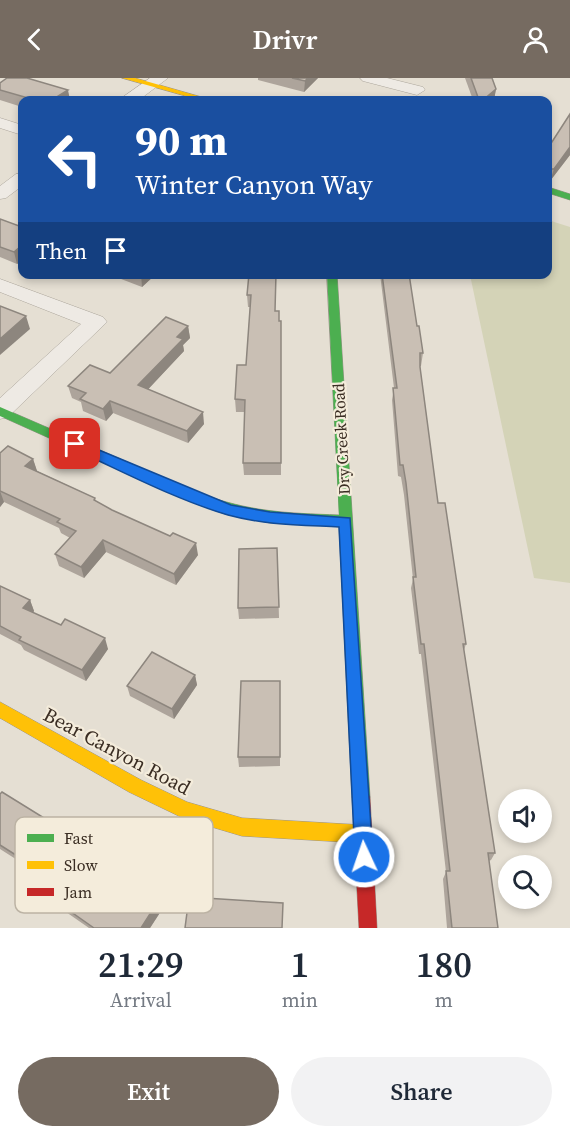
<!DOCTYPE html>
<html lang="en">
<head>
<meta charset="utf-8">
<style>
  :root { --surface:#fff; --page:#f2f2f3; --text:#1f2937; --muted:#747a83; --accent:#766b61 }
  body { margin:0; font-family:"Source Serif 4",serif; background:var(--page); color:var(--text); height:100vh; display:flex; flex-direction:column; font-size:22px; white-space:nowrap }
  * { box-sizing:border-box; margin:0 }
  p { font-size:20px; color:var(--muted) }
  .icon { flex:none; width:33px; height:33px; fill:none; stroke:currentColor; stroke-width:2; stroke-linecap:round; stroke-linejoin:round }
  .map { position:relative; height:850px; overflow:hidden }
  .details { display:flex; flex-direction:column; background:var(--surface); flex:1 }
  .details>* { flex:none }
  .top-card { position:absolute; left:18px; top:18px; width:534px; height:183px; border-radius:12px; box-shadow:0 3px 9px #0003; background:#1a4fa0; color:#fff; overflow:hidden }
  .controls { position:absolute; left:498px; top:711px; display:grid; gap:12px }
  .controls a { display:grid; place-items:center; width:54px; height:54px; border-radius:50%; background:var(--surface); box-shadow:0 3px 9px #0003; font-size:30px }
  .pin { position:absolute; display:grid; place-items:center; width:51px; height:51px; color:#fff; margin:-26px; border-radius:12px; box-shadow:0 3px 9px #0006 }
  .me { position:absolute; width:66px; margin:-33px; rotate:357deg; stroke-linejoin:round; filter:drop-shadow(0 0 4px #0008) }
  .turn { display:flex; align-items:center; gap:21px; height:126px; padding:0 18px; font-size:27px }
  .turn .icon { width:78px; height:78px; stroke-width:2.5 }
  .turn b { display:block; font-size:42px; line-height:51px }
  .then { display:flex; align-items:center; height:57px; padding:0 18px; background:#0003; gap:12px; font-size:22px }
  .eta { display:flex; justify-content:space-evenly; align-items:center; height:102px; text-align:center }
  .eta b { font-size:36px; font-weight:600; line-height:42px }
  .primary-button { display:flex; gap:12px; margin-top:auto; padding:12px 18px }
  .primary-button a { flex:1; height:69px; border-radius:36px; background:var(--accent); color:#fff; font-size:24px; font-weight:600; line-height:69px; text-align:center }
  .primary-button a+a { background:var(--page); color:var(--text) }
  header { display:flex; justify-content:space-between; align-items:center; height:78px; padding:0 18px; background:var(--accent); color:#fff; font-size:27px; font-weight:600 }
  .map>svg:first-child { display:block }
</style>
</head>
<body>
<header><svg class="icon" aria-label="back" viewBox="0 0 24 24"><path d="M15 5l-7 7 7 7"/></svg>Drivr<svg class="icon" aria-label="person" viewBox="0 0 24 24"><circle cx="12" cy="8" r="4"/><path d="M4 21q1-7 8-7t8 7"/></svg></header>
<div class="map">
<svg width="570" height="850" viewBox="0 0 570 850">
  <rect width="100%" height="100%" fill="#e5dfd3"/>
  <path fill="#d4d3b7" d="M548,142L570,149V505L534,500L470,197L548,196Z"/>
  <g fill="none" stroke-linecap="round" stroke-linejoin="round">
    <g stroke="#aba59b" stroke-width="1">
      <g id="street">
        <path d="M150,0H168L139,22H121L123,19Z"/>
        <path d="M360,0H387L423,9L425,12L417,17L363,3Z"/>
        <path d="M0,40L22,47V57L0,50Z"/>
        <path d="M22,95V108L6,120L0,121V108L16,96Z"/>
        <path d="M0,201L103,239L107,244L8,339L0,341V320L81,246L0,214Z"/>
      </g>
    </g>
    <g stroke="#9b948b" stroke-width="1">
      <g id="fast">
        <path d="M548,109L570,116V122L548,115Z"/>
        <path d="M327,196H337L370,719L367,725L361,728L355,725L352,719L339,448L270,445L225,436L189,423L0,338V329L199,415C250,434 285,435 339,437Z"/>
      </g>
    </g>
    <g stroke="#9b948b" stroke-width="1">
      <g id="slow">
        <path d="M122,0H135L212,22H200Z"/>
        <path d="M0,624L141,702L187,724L242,740L362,747L368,750L371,756L368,762L362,765L242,758L185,741L129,714L0,640Z"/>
      </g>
    </g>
    <g stroke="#9b948b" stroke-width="1">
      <path id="jam" d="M361,710L367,713L370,719L377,850H359L352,719L355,713Z"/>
    </g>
    <use href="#street" fill="#eeeae4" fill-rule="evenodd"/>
    <use href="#fast" fill="#4caf50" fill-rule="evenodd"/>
    <use href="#slow" fill="#ffc107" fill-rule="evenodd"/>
    <use href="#jam" fill="#c62828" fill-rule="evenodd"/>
  </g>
  <g fill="#ada49b">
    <path d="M258,0H318L304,14L258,2Z"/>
    <path d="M465,0H492L496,11L494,22H473Z"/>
    <path d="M0,5L70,22H22V29L0,22Z"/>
    <path d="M570,36V77L550,103H548V70Z"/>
    <path d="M0,141L22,149V182L17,186L0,179Z"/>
    <path d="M67,196H82L77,200Z"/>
    <path d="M108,196H156L142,209Z"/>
    <path d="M249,196L275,233L279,243H281V397H244L243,385L245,334H236L235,321L246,287L250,229H248L247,217Z"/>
    <path d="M380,196H411L410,203L417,248L423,275L421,288H420L438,425L466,566L464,572L495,775L491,782L489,783L498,850H447L443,801L446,794L421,576H419L411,510L413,501L404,417L401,399L398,398L392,322L394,310Z"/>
    <path d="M188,248L190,260L183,267L184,273L148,311L204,346L188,365L113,335L106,343L83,333L81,324L72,320L68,308L110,295Z"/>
    <path d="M0,375L33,381L37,393L95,420L96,424L198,477L176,507L106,474L84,500L59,488L55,476L70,460L61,455L59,450L4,424L0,429Z"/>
    <path d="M277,470L279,540L239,541L238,530Z"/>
    <path d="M0,508L30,522L34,533L33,535L108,571L86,603L24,572L21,567L0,556Z"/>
    <path d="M195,597L197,607L174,641L130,618L127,608Z"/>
    <path d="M280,603V688L239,689L238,679Z"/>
    <path d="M0,716L70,756L76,766L74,768L161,833L150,850H89L56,827L50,819L58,808L0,771Z"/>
  </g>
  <g fill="#8d867e">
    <path d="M308,0H318L304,14L305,3Z"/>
    <path d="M496,11L494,22H483Z"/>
    <path d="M68,12L70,22H52Z"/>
    <path d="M570,69V77L550,103L554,91Z"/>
    <path d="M21,168L22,174V182L17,186L14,174Z"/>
    <path d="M141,196H156L142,209Z"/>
    <path d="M26,238L30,251L0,277V261Z"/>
    <path d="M188,248L190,260L183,267L184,273L140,320L138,307L177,259Z"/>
    <path d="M110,323L113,335L106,343L103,331Z"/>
    <path d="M203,334L204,346L188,365L187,353Z"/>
    <path d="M33,381L37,393L30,400L25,388Z"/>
    <path d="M0,413L4,424L0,429Z"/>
    <path d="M103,462L106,474L84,500L81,489Z"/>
    <path d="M196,465L198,477L176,507L174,496Z"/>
    <path d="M30,522L34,533L28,541L23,530Z"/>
    <path d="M105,560L108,571L86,603L82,592Z"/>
    <path d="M195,597L197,607L174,641L172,631Z"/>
    <path d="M70,756L76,766L71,772L66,763Z"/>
    <path d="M157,825L161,833L150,850H141Z"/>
  </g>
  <g fill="#c9bfb4" stroke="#8d867e" stroke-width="1.5">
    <path d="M7,0H27L68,12L52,22H35L0,12V5Z"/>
    <path d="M292,0H308L305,3Z"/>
    <path d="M471,0H492L496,11L483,22H479Z"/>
    <path d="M570,36V69L554,91H550L548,99V70Z"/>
    <path d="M0,141L22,149V169L21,168L14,174L0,169Z"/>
    <path d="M249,196H276L275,233H279V243H281V385H243L245,322L235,321L237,287H246L251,217H247Z"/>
    <path d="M382,196H409L417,248H419L423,275H420V289L438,425H445L466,566H463L495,775H488L498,850H452L446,793H450L424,566H421L413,499H416L406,405L403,387H400L393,310H397Z"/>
    <path d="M0,228L26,238L0,261Z"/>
    <path d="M166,239L188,248L177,259L183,261L138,307L203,334L187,353L110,323L103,331L80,321L86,315L68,308L90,287L110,295Z"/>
    <path d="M8,368L33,381L25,388L95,420L94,422L112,432L170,458L173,455L196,465L174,496L103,462L81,489L55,476L76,453L57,444L60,441L0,413V375Z"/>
    <path d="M277,470L279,529L238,530L239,471Z"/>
    <path d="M0,508L30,522L23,530L61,547L65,541L105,560L82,592L19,562L21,559L0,548Z"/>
    <path d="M152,574L195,597L172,631L127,608Z"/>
    <path d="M241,603H280V679H238Z"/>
    <path d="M2,714L70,756L66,763L157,825L141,850H94L50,819L60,805L0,767V716Z"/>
    <path d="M189,819L283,825L282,850H185Z"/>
  </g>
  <path fill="#1a73e8" stroke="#114b97" stroke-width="1.5" d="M75,362L231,427L270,434L350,440L373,779L370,786L364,788L357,786L355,779L339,449C302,447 264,447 228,437C174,421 122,393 71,370L69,366L71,363Z"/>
  <g text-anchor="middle" stroke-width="4.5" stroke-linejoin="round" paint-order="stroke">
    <g font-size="16" fill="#3a2d23" stroke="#f4ecdb">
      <text transform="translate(341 361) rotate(-93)" y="6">Dry Creek Road</text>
    </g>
    <g font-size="20" fill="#3a2d23" stroke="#f4ecdb">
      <text transform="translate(117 673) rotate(28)" y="7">Bear Canyon Road</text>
    </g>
  </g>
  <rect x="15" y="739" width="198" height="96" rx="9" fill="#f4ecdb" stroke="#bcb3a4" stroke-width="1.5"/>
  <rect x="27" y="756" width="27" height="8" fill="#4caf50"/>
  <rect x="27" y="783" width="27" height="8" fill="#ffc107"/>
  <rect x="27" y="810" width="27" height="8" fill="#c62828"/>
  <g font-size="16" fill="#3a2d23">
    <text x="64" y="766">Fast</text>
    <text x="64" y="793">Slow</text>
    <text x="64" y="820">Jam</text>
  </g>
</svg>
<div class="controls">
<a><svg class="icon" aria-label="sound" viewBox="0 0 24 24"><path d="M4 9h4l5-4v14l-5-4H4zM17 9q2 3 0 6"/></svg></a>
<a><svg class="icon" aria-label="search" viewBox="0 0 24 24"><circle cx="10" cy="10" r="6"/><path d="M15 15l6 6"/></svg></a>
</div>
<div class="pin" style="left:75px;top:366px;background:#d93025"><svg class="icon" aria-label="arrive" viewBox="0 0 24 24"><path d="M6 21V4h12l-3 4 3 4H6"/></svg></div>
<svg class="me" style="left:364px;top:779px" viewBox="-20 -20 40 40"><circle r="17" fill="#1a73e8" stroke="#fff" stroke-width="3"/><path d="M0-11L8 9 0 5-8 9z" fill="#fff"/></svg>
<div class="top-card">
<div class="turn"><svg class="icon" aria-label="left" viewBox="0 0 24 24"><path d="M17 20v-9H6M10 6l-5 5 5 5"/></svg><div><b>90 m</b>Winter Canyon Way</div></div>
<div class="then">Then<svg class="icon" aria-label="arrive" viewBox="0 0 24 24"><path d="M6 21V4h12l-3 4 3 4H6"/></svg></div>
</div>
</div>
<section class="details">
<div class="eta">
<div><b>21:29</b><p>Arrival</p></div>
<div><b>1</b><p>min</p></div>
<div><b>180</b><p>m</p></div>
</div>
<div class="primary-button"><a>Exit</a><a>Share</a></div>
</section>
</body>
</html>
